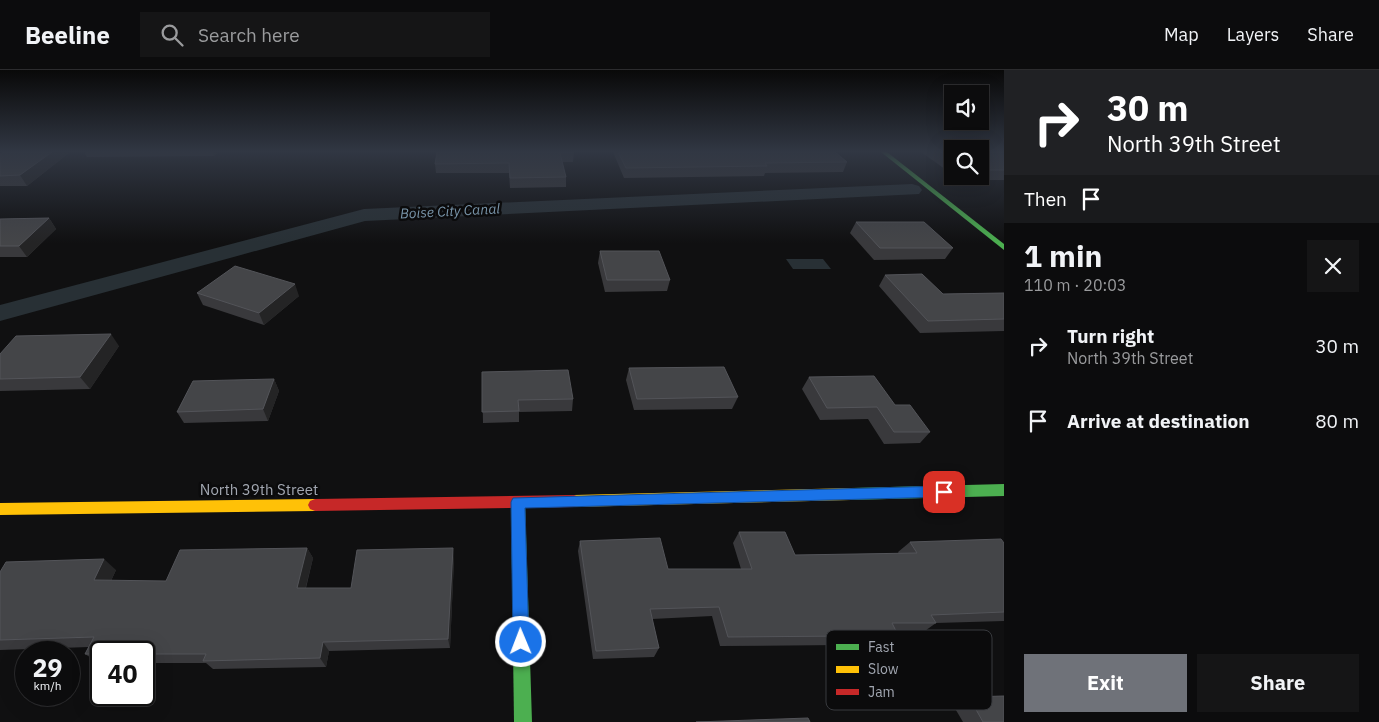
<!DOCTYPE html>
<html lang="en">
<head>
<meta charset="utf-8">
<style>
  :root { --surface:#0c0c0d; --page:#151516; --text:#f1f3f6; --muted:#9a9b9d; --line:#2c2c2e; --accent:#6f7279 }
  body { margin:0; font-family:"IBM Plex Sans",sans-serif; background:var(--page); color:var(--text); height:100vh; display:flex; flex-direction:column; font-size:19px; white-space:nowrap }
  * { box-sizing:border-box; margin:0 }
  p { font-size:16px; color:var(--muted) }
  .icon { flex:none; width:28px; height:28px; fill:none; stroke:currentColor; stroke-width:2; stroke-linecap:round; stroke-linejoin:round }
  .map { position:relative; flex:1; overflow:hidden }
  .side { display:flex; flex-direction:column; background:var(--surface); width:375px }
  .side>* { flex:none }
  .hud { background:#202124; color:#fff; overflow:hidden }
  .buttons { position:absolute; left:944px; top:15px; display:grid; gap:10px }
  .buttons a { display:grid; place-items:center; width:45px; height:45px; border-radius:0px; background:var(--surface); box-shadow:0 5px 20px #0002,0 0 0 1px var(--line); font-size:25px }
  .speed { position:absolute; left:15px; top:571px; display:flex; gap:10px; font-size:25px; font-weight:700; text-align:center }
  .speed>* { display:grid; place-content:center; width:65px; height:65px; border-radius:50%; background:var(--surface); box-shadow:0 5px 20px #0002,0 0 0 1px var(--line); line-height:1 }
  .speed small { font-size:12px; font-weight:400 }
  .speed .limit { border:2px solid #111; border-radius:8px; background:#fff; color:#111 }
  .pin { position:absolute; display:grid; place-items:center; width:42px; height:42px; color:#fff; margin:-21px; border-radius:10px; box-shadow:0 2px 8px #0006 }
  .me { position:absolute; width:55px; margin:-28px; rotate:359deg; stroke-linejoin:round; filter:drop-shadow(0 0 4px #0008) }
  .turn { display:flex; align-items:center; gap:18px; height:105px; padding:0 20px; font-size:22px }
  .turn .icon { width:65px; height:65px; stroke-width:2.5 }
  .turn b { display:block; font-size:35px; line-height:42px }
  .then { display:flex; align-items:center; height:48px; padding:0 20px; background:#0003; gap:10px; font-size:19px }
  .round { display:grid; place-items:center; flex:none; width:52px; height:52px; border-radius:0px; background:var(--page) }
  .overview { display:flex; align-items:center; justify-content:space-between; height:85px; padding:0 20px }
  h1 { font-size:30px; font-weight:800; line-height:38px }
  .action { display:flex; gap:10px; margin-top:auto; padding:10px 20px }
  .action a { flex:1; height:58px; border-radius:0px; background:var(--accent); color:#fff; font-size:20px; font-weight:800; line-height:58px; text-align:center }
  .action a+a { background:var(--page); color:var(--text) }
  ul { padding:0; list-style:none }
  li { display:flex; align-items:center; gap:15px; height:75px; padding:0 20px }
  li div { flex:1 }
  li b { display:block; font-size:19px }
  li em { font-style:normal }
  header { display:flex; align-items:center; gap:30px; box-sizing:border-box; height:70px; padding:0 25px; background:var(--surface); border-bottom:1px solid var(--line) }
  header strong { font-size:24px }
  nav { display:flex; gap:28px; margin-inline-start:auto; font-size:18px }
  .search { width:350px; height:45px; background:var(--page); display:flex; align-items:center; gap:12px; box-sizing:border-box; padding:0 18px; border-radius:0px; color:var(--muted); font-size:19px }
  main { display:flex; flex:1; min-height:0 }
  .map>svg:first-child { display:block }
</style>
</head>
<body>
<header>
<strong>Beeline</strong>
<div class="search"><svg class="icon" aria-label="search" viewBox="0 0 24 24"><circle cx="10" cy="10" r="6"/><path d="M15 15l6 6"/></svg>Search here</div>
<nav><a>Map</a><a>Layers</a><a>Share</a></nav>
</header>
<main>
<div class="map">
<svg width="1004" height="652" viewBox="0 0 1004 652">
  <rect width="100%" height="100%" fill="#101011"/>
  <path fill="#283035" d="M786,189H823L831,199H793Z"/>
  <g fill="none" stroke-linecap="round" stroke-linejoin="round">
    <path fill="#283035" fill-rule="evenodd" d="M912,114L919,116L922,120L919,124L365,151L0,251V235L364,139Z"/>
    <g fill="#4caf50" fill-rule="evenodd">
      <path d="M881,82H887L1004,174V180Z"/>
      <path d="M1004,414V426L851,430L846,428L844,424L846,420L851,418Z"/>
      <path d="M518,426L523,428L525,432L532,652H514L511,432L513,428Z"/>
    </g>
    <g fill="#ffc107" fill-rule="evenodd">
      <path d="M851,418L856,420L858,424L856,428L851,430L574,437L569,435L567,431L569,427L574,425Z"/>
      <path d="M315,429L320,431L322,435L320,439L315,441L0,445V433Z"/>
    </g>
    <path fill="#c62828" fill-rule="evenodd" d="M574,425L579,427L581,431L579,435L574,437L315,441L310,439L308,435L310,431L315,429Z"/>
  </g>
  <g fill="#39393c">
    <path d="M4,82H70L27,116H0V84Z"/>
    <path d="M84,82H218L214,86L87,87Z"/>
    <path d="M437,82H574L573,92H562L566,107V117L510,118L509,103H436L435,94Z"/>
    <path d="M613,82H835L847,92L843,102L765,103L764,106L624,108Z"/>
    <path d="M921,82H952V104Z"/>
    <path d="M980,82H1004V110H961L955,106H980Z"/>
    <path d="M49,148L56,159L27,187H0V149Z"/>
    <path d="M856,152L953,178L945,189L874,190L850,163Z"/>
    <path d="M600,181L670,210L667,221L605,222L598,193Z"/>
    <path d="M885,205L943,224L1004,223V261L920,263L879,216Z"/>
    <path d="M197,223L299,226L264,255L203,235Z"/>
    <path d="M119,276L90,319L0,321V284Z"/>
    <path d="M629,298L738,327L732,339L634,340L626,310Z"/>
    <path d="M482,302L573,329L572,341L519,342V352L483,353Z"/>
    <path d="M809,307L895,335L930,362L920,373L884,374L868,349L820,350L802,319Z"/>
    <path d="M274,309L279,321L268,351L184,353L177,342Z"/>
    <path d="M739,462L795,485L899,484L898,482L910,472L1004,473V551L936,553L922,563H896L908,585L894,594H848L840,575L720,576L712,546L652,549L659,578L654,587L593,589L578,481L580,471L668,499H741L733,473Z"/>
    <path d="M307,478L313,488L306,518H351L454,489L450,578L329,581L326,597L213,599L206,593H144V582H101V593H99L85,584L89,577L0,580V502L116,500L111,511H166Z"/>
    <path d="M969,627L1004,652H963L953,635Z"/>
  </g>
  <g fill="#242425">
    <path d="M52,82H70L27,116L20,105Z"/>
    <path d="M213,82H218L214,86Z"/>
    <path d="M49,148L56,159L27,187L19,176Z"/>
    <path d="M295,214L299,226L264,255L259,243Z"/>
    <path d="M111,264L119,276L90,319L80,307Z"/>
    <path d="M274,309L279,321L268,351L263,339Z"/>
    <path d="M307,478L313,488L303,528L297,518Z"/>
    <path d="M453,478L454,489L450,578L448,569Z"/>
    <path d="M104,489L116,500L106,521L94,510Z"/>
    <path d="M323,572L329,581L326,597L320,588Z"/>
  </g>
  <g fill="#444548" stroke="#535459">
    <path d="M4,82H52L20,105L0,106V84Z"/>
    <path d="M437,82H574L560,83L566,107L510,108L509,93L435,94Z"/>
    <path d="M618,82H835L847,92L765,93L767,96L626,98Z"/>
    <path d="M941,82H952V90Z"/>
    <rect x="980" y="82" width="24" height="18"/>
    <path d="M49,148L19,176H0V149Z"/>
    <path d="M856,152H924L953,178H880Z"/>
    <path d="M600,181H659L670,210H607Z"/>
    <path d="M235,196L295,214L259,243L197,223Z"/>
    <path d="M922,204L943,224L1004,223V249L928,251L885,205Z"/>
    <path d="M111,264L80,307L0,309V284L16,266Z"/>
    <path d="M724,297L738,327L637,329L629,298Z"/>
    <path d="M568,300L573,329L518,330L519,341L482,342V302Z"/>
    <path d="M874,306L895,335H910L930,362H894L877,337L827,338L809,307Z"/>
    <path d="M274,309L263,339L177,342L193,311Z"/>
    <path d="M739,462H785L795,485L917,483L910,472L1001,469L1004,473V542L931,545L936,553H892L908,585L860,586L851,566L728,567L719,537L650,539L659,578L596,581L580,471L660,468L668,499H752Z"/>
    <path d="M307,478L297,518H351L357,480L453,478L448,569L323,572L320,588L203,591L206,584H144V582H101V584H85L94,567L0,570V502L6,492L104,489L94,510L166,511L180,480Z"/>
    <path d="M1004,626V652H983L969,627Z"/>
    <path d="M808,648L810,652H696Z"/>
  </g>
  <linearGradient id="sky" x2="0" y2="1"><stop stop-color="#090909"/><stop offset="0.47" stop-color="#313743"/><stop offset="1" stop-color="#313743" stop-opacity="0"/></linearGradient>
  <rect width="1004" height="173" fill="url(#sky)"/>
  <path fill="#1a73e8" stroke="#114b97" d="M944,416L949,418L951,422L949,426L944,427L525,438L529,572L527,578L521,581L515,578L513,572L511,432L513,428Z"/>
  <g text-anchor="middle" stroke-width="5" stroke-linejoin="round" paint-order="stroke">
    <g font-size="14" font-style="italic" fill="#7a96ab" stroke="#0b0b0c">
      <text transform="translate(450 141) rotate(-3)" y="5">Boise City Canal</text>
    </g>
    <g font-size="15" fill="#a2a7b1" stroke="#0b0b0c">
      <text x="259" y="425">North 39th Street</text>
    </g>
  </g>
  <rect x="826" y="560" width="166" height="80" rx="8" fill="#0b0b0c" stroke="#383a3e" stroke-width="1"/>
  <rect x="836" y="574" width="23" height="6" fill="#4caf50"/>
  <rect x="836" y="596" width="23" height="7" fill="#ffc107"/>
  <rect x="836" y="619" width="23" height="6" fill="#c62828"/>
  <g font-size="14" fill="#a2a7b1">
    <text x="868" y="582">Fast</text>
    <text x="868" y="604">Slow</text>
    <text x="868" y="627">Jam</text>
  </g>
</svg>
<div class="buttons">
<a><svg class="icon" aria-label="sound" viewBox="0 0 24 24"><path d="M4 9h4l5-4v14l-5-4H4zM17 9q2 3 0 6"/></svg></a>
<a><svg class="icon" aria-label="search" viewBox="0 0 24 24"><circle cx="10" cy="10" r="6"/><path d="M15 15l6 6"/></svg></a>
</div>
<div class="speed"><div>29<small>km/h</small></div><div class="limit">40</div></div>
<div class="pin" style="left:944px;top:422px;background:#d93025"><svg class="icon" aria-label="arrive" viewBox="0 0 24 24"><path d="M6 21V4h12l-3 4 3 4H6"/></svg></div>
<svg class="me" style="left:521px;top:572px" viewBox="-20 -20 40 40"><circle r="17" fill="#1a73e8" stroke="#fff" stroke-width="3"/><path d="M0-11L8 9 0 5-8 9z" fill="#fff"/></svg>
</div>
<section class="side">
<div class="hud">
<div class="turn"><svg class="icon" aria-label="right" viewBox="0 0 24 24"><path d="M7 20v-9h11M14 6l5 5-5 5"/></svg><div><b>30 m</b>North 39th Street</div></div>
<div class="then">Then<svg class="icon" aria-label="arrive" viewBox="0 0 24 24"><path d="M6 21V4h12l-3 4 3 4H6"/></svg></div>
</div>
<div class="overview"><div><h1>1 min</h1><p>110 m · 20:03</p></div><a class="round"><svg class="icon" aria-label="close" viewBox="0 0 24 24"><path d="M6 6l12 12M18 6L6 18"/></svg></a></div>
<ul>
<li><svg class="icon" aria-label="right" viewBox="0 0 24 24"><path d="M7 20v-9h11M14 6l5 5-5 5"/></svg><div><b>Turn right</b><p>North 39th Street</p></div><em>30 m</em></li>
<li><svg class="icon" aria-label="arrive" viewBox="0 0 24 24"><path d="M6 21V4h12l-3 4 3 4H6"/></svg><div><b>Arrive at destination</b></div><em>80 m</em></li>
</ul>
<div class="action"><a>Exit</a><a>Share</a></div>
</section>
</main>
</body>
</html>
